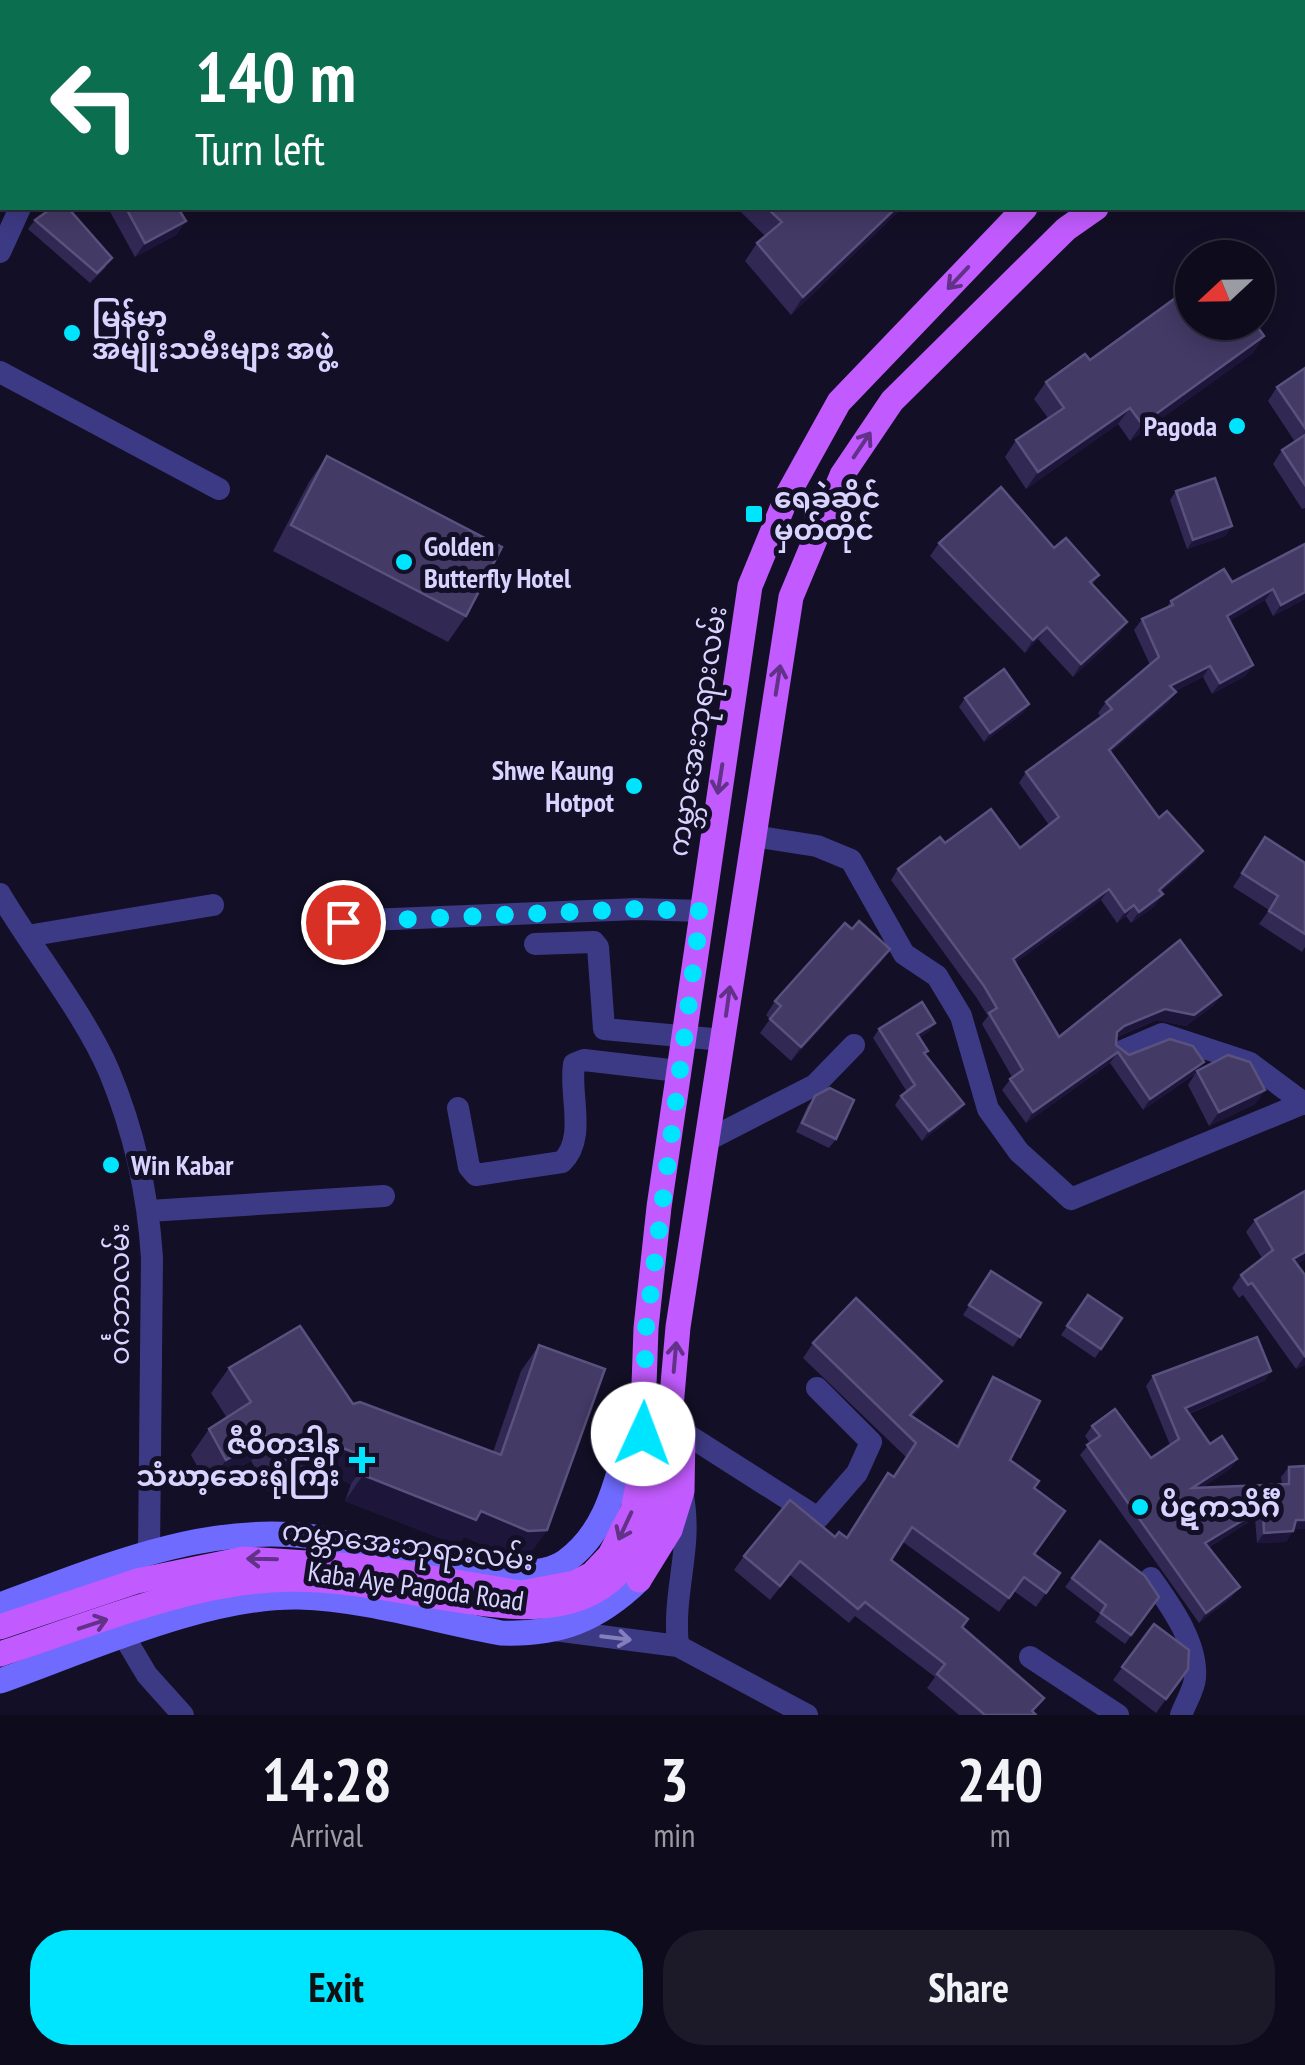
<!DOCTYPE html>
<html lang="en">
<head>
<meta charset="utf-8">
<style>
  :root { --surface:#0e0b1c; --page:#1c1929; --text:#f1f3f6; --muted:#9b9ba3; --line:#2e2b3b; --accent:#00e5ff }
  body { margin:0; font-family:"PT Sans Narrow","Noto Sans Myanmar",sans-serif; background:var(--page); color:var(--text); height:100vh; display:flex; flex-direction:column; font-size:38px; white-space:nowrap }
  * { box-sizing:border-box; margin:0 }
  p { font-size:32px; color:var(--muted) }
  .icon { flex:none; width:55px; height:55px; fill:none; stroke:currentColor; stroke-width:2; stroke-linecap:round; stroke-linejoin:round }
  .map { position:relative; height:1715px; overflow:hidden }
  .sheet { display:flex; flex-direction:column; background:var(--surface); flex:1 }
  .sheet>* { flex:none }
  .banner { position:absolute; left:0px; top:0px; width:1305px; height:210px; box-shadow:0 5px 25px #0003,0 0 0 2px var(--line); background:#0b6e4f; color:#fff; overflow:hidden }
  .needle { width:65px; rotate:248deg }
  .tools { position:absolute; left:1175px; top:240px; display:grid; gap:20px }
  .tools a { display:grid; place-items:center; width:100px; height:100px; border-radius:50%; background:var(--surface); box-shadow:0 5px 25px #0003,0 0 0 2px var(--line); font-size:50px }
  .pin { position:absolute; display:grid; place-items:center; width:85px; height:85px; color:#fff; margin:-42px; border:5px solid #fff; border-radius:50%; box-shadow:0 2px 10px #0007 }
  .me { position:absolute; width:110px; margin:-55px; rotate:2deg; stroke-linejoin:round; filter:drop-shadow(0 0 8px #0008) }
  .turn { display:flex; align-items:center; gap:35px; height:210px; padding:0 30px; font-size:45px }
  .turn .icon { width:130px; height:130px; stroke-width:2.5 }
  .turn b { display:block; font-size:70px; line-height:85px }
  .eta { display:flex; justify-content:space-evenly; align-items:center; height:170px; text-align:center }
  .eta b { font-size:60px; font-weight:600; line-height:70px }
  .action { display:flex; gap:20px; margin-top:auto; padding:20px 30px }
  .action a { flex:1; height:115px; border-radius:40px; background:var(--accent); color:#111; font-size:40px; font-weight:600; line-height:115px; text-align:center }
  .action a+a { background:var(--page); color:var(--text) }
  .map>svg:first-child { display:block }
</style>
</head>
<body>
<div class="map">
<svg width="1305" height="1715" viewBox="0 0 1305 1715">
  <defs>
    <pattern id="grass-tufts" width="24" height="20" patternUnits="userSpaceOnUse" patternTransform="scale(2.5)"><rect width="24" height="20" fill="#12302f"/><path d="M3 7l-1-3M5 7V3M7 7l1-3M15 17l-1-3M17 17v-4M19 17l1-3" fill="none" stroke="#344d4e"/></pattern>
  </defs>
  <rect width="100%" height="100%" fill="#130f26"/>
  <path fill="url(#grass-tufts)" d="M978,0H1305V119L1302,2Z"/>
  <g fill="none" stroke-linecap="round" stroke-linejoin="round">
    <g stroke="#3d3a85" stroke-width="22">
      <path d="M347,0L349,2"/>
      <path d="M316,2L321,0"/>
      <path d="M0,84L2,85"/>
      <path d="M0,252L20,208"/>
      <path d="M0,372L219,489"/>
      <path d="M753,836L817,846L851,860L904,954L937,976L961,1016L988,1109L1019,1152L1071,1199L1304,1103"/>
      <path d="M0,894C33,950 84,1013 109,1071C134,1131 148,1194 152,1258L149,1552"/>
      <path d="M343,921L637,909L701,911"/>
      <path d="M27,936L213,905"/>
      <path d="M535,944L594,942L598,947L604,1029L723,1040"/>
      <path d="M1122,1051L1162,1034L1250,1063L1305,1104"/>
      <path d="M458,1108L469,1167L476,1175L562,1162C587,1138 569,1095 574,1064L584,1060L678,1071"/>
      <path d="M706,1141L815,1085L854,1045"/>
      <path d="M149,1211L384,1196"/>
      <path d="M683,1432L818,1518L857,1473L871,1442L817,1388"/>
      <path d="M1151,1578C1170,1605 1198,1643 1195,1678C1194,1690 1185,1704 1181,1715"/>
      <path d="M554,1630L678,1646L807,1715"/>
      <path d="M125,1638L147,1675L183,1715"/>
      <path d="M678,1646C672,1589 694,1547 682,1491"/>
      <path d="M1030,1657L1118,1715"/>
    </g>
    <g stroke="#6f6bff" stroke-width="25">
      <path d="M1302,192L1305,196"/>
      <path d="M0,1605C99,1569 200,1524 307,1536C368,1543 519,1596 566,1561C619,1522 617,1456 643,1401"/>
      <path d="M0,1681C87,1650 208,1595 299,1597C367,1599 435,1621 501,1633C559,1635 598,1620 639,1580"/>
    </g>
    <g stroke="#c25bff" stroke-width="25">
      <path d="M886,0L889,2"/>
      <path d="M938,0L941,2"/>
      <path d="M1302,140H1305"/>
      <path d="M1302,169L1305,170"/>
      <path d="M639,1580L670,1530L682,1491L683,1432L671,1407L678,1327L791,597L842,475L892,401L1066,229L1096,208"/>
      <path d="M0,1627L137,1581L244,1559L367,1567L521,1593L575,1583L592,1574L610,1555L633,1510L641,1471L646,1328L659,1207L750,586L788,494L839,402L1025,208"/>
      <path d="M0,1654C87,1626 179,1586 271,1580C453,1568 644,1715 669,1424"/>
    </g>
  </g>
  <g fill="#312854">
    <path d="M144,0H271L266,2H145Z"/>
    <path d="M108,208H178L186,221L176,235L135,257Z"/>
    <path d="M740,208H902L791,315L745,261L757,243L765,236L741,212Z"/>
    <path d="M35,220L106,267L90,283L28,229Z"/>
    <path d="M1264,336L1253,353L1130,441L1118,424L1026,489L1005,457L1016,440L1048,418L1034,399L1046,382L1090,360Z"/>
    <path d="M1305,368V508L1302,509L1273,464L1282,450L1295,442L1268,401L1277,387Z"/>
    <path d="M327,456L466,616L448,642L273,551L309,482Z"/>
    <path d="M1176,491L1232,526L1225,536L1187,549L1170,500Z"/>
    <path d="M939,543L1054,548L1099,575L1092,585L1127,622L1118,635L1073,677L1038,639L1025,653L930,556Z"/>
    <path d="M1305,544V599L1273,616L1265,600L1229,621L1253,665L1245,676L1212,694L1203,677L1175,691L1168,703L1111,752L1159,818L1203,851L1195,862L1161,892L1155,906L1131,923L1126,916L1117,923L1101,900L1015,963L1059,1037L1221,995L1213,1006L1186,1026L1157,1020L1117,1037L1116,1045L1129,1055L1198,1071L1265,1090L1255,1104L1209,1126L1188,1085L1195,1074L1143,1110L1110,1063L1026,1123L1002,1090L1012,1077L982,1024L988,1016L976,997L891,880L898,869L945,843L1020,848L1049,825L1019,783L1026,772L1101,717L1098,713L1106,702L1150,665L1134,630L1142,619L1166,608L1171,601L1232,582Z"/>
    <path d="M965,698L1029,704L1023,713L984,742L959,707Z"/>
    <path d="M1265,837L1305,863V947L1302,952L1259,924L1269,910L1233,887Z"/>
    <path d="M852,929L890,949L880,963L791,1061L760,1033L770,1019L766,1015L775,1001Z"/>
    <path d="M935,1023L928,1032L919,1038L928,1051L925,1054L964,1104L957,1113L922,1141L895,1105L901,1096L907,1092L873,1038L879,1029Z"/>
    <path d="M815,1096L836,1139L829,1148L796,1132L808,1105Z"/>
    <path d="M1305,1191V1259L1297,1264L1305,1275V1365L1296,1369L1243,1295L1239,1298L1232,1288L1241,1275L1262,1258L1246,1232L1255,1220Z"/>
    <path d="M991,1271L1041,1303L1013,1347L963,1315Z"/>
    <path d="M1088,1295L1122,1318L1095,1358L1061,1335Z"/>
    <path d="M813,1343L932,1395L912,1417L956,1446L984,1392L993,1377L1010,1460L1034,1488V1554L1060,1573L1036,1607L1014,1591L999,1612L903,1542L891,1560L962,1627L1036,1715H959L927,1688L935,1677L855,1616L849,1623L790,1575L770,1600L734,1570L744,1556L835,1537L846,1538L888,1473L893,1476L906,1457L803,1358Z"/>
    <path d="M539,1345L547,1530L529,1555L510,1556L464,1537L458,1545L345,1501L351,1484L322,1472L275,1502L251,1461L208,1486L191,1455L209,1429L227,1418L211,1393L229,1368L353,1404L493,1452L521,1371Z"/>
    <path d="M1271,1371L1264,1381L1189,1414L1210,1444L1237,1459L1230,1469L1201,1488L1282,1484L1281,1477L1289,1467L1293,1530L1286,1542L1257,1543L1255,1518L1209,1547L1232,1597L1199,1623L1080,1455L1090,1443L1085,1436L1092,1426L1151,1458L1170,1445L1146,1386L1153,1376Z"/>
    <path d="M1100,1541L1159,1597L1125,1644L1095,1622L1100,1614L1065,1587Z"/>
    <path d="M1154,1624L1188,1669L1156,1713L1113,1680Z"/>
  </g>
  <g fill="#1d163a">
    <path d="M243,0H271L266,2H239Z"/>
    <path d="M896,208H902L791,315L803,297Z"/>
    <path d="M186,221L176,235L135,257L145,243Z"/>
    <path d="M1264,336L1253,353L1130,441L1142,424Z"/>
    <path d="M1130,408L1118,424L1026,489L1038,472Z"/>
    <path d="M1232,526L1225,536L1187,549L1193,540Z"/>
    <path d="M1273,589L1265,600L1219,628L1227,616Z"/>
    <path d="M1305,592V599L1273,616L1281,605Z"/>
    <path d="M1127,622L1118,635L1073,677L1081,664Z"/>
    <path d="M1047,627L1038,639L1025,653L1033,640Z"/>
    <path d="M1253,665L1245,676L1212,694L1220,683Z"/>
    <path d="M1210,666L1203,677L1162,697L1170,686Z"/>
    <path d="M1176,692L1168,703L1101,761L1109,750Z"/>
    <path d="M1029,704L1023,713L984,742L990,733Z"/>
    <path d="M1203,851L1195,862L1151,901L1159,890Z"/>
    <path d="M1109,889L1101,900L1005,971L1013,959Z"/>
    <path d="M1163,894L1155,906L1131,923L1139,912Z"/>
    <path d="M1134,905L1126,916L1117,923L1125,912Z"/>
    <path d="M890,949L880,963L791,1061L801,1047Z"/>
    <path d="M1221,995L1213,1006L1186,1026L1157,1020L1116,1037L1117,1032L1124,1026L1165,1009Z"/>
    <path d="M935,1023L928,1032L910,1044L917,1034Z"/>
    <path d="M1118,1052L1110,1063L1026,1123L1033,1112Z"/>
    <path d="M1204,1062L1196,1073L1143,1110L1150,1099Z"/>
    <path d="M1265,1090L1255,1104L1209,1126L1219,1112Z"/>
    <path d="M964,1104L957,1113L922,1141L929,1131Z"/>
    <path d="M1305,1252V1259L1284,1271L1293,1259Z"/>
    <path d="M1305,1356V1365L1296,1369Z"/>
    <path d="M1271,1371L1264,1381L1178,1418L1185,1408Z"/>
    <path d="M942,1381L932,1395L900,1429L910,1415Z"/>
    <path d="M269,1435L251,1461L208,1486L226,1460Z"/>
    <path d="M340,1447L369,1458L351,1484L322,1472L275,1502L293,1476Z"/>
    <path d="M1237,1459L1230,1469L1185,1499L1192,1488Z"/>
    <path d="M363,1475L481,1511L547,1530L529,1555L510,1556L464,1537L458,1545L345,1501Z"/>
    <path d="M1263,1508L1255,1518L1198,1553L1205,1543Z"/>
    <path d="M1296,1520H1305V1529L1289,1530Z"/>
    <path d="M1293,1531L1286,1542L1257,1543L1264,1533Z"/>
    <path d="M1240,1587L1232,1597L1199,1623L1206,1613Z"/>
  </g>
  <g fill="#433a66" stroke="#5a527e" stroke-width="2.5">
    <path d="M176,0H243L239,2H177Z"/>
    <path d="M52,208H68L112,258L97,273L35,220Z"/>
    <path d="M126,208H178L186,221L145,243Z"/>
    <path d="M767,208H896L803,297L757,243L782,222Z"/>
    <path d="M1192,286V322H1254L1264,336L1142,424L1130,408L1038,472L1016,440L1064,408L1046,382L1085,354L1090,360Z"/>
    <path d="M1305,368V428L1277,387Z"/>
    <path d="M1305,435V485L1282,450Z"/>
    <path d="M327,456L502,547L466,616L291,525Z"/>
    <path d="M1215,478L1232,526L1193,540L1176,491Z"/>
    <path d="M1001,487L1054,548L1066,538L1099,575L1090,582L1127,622L1081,664L1047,627L1033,640L939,543Z"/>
    <path d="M1305,544V592L1281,605L1273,589L1227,616L1253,665L1220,683L1210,666L1170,686L1176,692L1109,750L1159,818L1167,811L1203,851L1159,890L1163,894L1139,912L1134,905L1125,912L1109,889L1013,959L1059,1037L1180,940L1221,995L1194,1015L1165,1009L1124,1026L1117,1032L1116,1045L1129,1055L1170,1039L1193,1046L1204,1062L1150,1099L1118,1052L1033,1112L1010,1079L1023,1070L989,1013L997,1008L984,986L898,869L940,837L945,843L991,809L1020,848L1059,817L1026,772L1112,709L1106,702L1159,657L1142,619L1173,605L1171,601L1224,569L1232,582Z"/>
    <path d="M1004,669L1029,704L990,733L965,698Z"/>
    <path d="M1265,837L1305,863V934L1269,911L1278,896L1242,873Z"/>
    <path d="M859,921L890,949L801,1047L770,1019L781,1006L775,1001L845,923L852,929Z"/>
    <path d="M922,1002L935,1023L917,1034L928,1051L924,1053L964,1104L929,1131L901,1096L915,1085L879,1029Z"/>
    <path d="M1228,1055L1250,1062L1265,1090L1219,1112L1197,1071Z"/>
    <path d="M830,1088L854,1100L836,1139L802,1123L815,1096Z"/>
    <path d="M1305,1191V1252L1293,1259L1305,1275V1356L1252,1283L1248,1285L1241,1275L1273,1250L1255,1220Z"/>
    <path d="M991,1271L1041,1303L1020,1337L969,1305Z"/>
    <path d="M1088,1295L1122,1318L1101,1349L1067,1326Z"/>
    <path d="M856,1298L942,1381L910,1415L958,1447L993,1377L1040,1401L1010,1460L1039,1481L1034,1488L1065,1511L1034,1554L1060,1573L1046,1593L1024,1577L1009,1598L912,1527L891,1560L968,1619L962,1627L1044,1698L1032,1711L1036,1715H985L937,1674L945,1664L865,1602L858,1609L800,1561L780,1586L744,1556L790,1500L835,1537L839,1532L847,1538L888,1473L894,1477L916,1443L813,1343Z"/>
    <path d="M300,1326L353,1404L360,1402L501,1455L539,1345L605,1369L547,1530L528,1531L481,1511L476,1520L363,1475L369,1458L340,1447L293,1476L269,1435L226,1460L209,1429L251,1402L229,1368Z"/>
    <path d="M1257,1337L1271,1371L1185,1408L1210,1444L1222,1436L1237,1459L1192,1488L1289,1484V1467L1305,1466V1520H1296L1293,1531L1264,1533L1263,1508L1205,1543L1240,1587L1206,1613L1087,1445L1100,1436L1092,1426L1115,1409L1151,1458L1179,1439L1153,1376Z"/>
    <path d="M1100,1541L1145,1576L1159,1597L1131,1635L1101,1613L1106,1605L1072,1578Z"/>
    <path d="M1154,1624L1189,1650L1188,1669L1166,1699L1122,1667Z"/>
  </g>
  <defs><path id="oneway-shaft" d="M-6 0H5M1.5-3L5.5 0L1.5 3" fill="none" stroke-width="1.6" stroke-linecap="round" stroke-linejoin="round" transform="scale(2.5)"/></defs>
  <g stroke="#623188">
    <use href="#oneway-shaft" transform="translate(958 278) rotate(133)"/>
    <use href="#oneway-shaft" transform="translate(862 445) rotate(-56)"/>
    <use href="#oneway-shaft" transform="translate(778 680) rotate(-81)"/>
    <use href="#oneway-shaft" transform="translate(720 779) rotate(99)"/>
    <use href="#oneway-shaft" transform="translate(728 1001) rotate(-82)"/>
    <use href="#oneway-shaft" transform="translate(675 1357) rotate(-85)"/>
    <use href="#oneway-shaft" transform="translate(625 1526) rotate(115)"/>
    <use href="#oneway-shaft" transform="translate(262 1559) rotate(-179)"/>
    <use href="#oneway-shaft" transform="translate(93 1624) rotate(-18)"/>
  </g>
  <use stroke="#837fbc" href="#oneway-shaft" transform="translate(616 1638) rotate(7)"/>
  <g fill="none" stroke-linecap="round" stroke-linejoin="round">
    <path stroke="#00e5ff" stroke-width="18" stroke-dasharray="0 32.4" d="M343,922L637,909L701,911L646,1328L643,1434"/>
  </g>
  <g fill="#00e5ff" stroke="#130f26" stroke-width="4">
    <circle cx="72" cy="333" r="10"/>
    <circle cx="1237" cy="426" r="10"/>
    <rect x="744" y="504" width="20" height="20" rx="5"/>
    <circle cx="404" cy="562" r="10"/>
    <circle cx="634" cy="786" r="10"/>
    <circle cx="111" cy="1165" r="10"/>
    <path d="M357 1445h10v10h10v10h-10v10h-10v-10h-10v-10h10z"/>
    <circle cx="1140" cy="1507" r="10"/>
  </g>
  <g text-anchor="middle" stroke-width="10" stroke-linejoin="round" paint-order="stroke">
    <g font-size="28" font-weight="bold" fill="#d9d4ff" stroke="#130f26" text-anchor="start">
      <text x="92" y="327">မြန်မာ့<tspan x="92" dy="32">အမျိုးသမီးများ အဖွဲ့</tspan></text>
      <text x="1217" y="436" text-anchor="end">Pagoda</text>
      <text x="774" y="508">ရေခဲဆိုင်<tspan x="774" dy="32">မှတ်တိုင်</tspan></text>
      <text x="424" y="556">Golden<tspan x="424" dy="32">Butterfly Hotel</tspan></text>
      <text x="614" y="780" text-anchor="end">Shwe Kaung<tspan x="614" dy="32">Hotpot</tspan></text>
      <text x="131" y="1175">Win Kabar</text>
      <text x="340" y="1454" text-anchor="end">ဇီဝိတဒါန<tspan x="340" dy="32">သံဃာ့ဆေးရုံကြီး</tspan></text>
      <text x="1160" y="1517">ပိဋကသိင်္ဂီ</text>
    </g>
    <g font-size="28" fill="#d9d4ff" stroke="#130f26">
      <text transform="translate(697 731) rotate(-81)" y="10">ကမ္ဘာအေးဘုရားလမ်း</text>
      <text transform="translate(119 1294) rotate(-90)" y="10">ဝင်္ဂဘာလမ်း</text>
      <text transform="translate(408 1545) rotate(7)" y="10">ကမ္ဘာအေးဘုရားလမ်း</text>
      <text transform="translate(416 1586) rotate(8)" y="10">Kaba Aye Pagoda Road</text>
    </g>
  </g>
</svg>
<div class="tools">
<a><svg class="needle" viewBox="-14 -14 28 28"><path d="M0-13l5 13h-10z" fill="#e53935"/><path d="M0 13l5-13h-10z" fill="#9b9ba3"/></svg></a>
</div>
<div class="pin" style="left:343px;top:922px;background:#d93025"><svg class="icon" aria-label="arrive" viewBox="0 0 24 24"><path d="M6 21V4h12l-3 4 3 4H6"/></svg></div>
<svg class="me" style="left:643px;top:1434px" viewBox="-20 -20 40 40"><circle r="19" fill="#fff"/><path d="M0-13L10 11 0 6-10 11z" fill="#00e5ff"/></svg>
<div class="banner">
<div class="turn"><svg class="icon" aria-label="left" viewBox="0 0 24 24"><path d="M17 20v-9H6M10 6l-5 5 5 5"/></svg><div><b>140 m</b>Turn left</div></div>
</div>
</div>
<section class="sheet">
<div class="eta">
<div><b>14:28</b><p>Arrival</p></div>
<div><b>3</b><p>min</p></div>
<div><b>240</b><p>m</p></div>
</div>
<div class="action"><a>Exit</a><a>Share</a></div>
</section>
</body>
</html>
